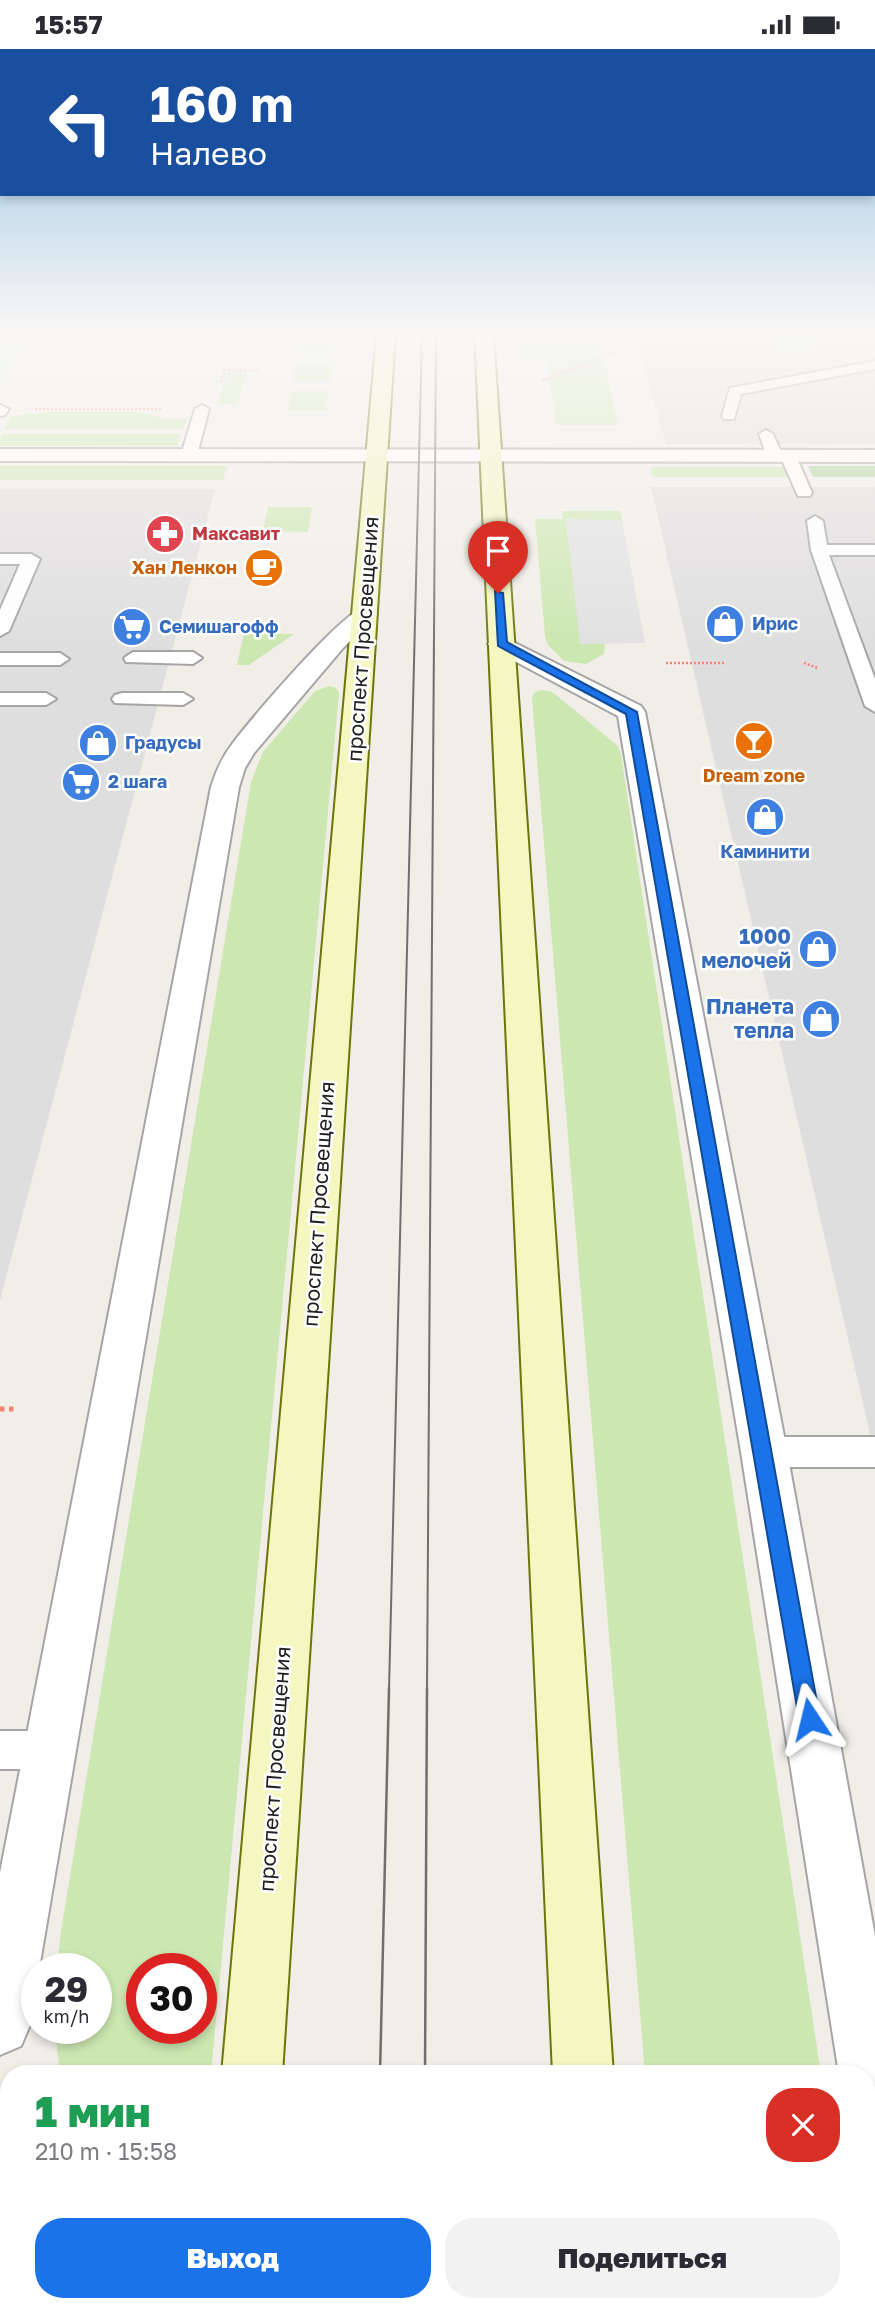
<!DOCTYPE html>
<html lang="ru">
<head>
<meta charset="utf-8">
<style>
  :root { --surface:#fff; --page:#f2f2f3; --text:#2b2b33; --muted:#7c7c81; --accent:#1a73e8 }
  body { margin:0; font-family:"Golos Text",sans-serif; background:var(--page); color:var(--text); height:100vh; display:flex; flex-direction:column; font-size:26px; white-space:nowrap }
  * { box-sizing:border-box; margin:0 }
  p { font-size:23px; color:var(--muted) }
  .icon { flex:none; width:38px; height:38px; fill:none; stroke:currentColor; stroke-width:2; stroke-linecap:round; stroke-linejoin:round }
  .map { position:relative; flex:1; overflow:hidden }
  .panel { position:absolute; left:0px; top:2016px; width:875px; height:247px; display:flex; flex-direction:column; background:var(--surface); border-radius:28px 28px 0 0; box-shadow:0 4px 10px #0003 }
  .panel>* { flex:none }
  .banner { position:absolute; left:0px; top:0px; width:875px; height:147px; box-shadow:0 4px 10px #0003; background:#1a4fa0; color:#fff; overflow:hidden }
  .speed { position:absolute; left:21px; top:1904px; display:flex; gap:14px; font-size:35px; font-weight:700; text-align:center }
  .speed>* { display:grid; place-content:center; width:91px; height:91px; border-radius:50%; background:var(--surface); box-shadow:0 4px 10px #0003; line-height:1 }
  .speed small { font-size:18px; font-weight:400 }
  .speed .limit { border:10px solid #d22; background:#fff; color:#111 }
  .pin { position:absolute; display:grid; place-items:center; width:60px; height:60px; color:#fff; margin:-72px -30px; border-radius:50% 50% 50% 0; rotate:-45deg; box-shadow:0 0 7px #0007 }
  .pin .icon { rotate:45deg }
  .me { position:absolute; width:77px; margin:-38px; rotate:350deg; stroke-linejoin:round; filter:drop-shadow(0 0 5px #0008) }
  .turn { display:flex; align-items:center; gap:24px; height:147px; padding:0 35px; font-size:32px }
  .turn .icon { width:91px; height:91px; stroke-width:2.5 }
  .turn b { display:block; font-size:49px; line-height:60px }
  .round { display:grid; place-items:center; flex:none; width:74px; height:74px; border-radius:28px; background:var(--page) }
  .headline { display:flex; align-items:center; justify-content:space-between; height:119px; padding:0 35px }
  h1 { font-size:42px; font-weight:800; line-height:52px; color:#1e9e55 }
  .action { display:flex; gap:14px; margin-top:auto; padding:14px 35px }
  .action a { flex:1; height:80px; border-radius:28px; background:var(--accent); color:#fff; font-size:28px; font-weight:800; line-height:80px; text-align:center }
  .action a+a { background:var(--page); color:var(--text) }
  .status { display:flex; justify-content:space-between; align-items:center; height:49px; padding:0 35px; background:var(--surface); direction:ltr }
  .status svg { height:19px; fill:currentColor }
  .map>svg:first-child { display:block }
</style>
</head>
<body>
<div class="status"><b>15:57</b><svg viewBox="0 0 49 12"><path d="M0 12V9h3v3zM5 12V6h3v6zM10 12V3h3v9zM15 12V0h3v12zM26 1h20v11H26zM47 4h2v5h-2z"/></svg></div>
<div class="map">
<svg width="875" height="2262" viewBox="0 0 875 2262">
  <rect width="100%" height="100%" fill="#f1eee8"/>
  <g fill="#dfdede">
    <path d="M635,285H875V395H666Z"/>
    <path d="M651,438H875V1406Z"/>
    <path d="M0,440H215L0,1251Z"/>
  </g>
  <g fill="#cce7b1" fill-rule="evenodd">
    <path d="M516,285H599L618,376H556L547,311L519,310Z"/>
    <path d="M301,290H336L334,305H298Z"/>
    <path d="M296,314H333L330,332H293Z"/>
    <path d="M227,322H247L238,355H218Z"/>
    <path d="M291,342H329L326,361H288Z"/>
    <path d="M47,363H141L164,370H187L183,380H4L11,367Z"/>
    <path d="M1,385H181L177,397H0Z"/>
    <path d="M227,417L223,431H0V417Z"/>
    <path d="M650,418H786L790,428H653Z"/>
    <path d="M268,458H312L308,483L263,482Z"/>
    <path d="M562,462H620L622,471H566L581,595L605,594L604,605L586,615L564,612L548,596L545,587L535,470H563Z"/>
    <path d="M244,584L294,585L249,616H237Z"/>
    <path d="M329,637L336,639L339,644L211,2025H60L55,1979H96V1920H57L61,1882L251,733L263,703L315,642ZM142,1920H201V1979H142Z"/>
    <path d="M540,641L550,642L556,646L618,697L621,705L821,2025H645L532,649L534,644Z"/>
    <path d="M103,2254H190L189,2262H104Z"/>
    <path d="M663,2254H787L784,2262H664Z"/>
  </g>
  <path fill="#adce9f" d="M808,417H875V428H813Z"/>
  <g fill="#c8f7cc">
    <path d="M0,285H257L254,293L23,292L0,334Z"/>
    <path d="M769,285H808L822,294L785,302L777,301Z"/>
  </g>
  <path fill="#e1e1e1" d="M566,470L622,471L645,594L580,595Z"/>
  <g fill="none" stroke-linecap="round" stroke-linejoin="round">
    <g stroke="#a5a5a5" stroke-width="4">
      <g id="lane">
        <path d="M875,312V320L741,345L734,370H724L722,367L730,339Z"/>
        <path d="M0,356L9,360L5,366L0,367Z"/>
        <path d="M202,356L209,360L197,406L194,409H184L181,406L195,360Z"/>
        <path d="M766,381L773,385L782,405L788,402L796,407L812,444L810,447H798L781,409L775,412L767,407L759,385Z"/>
        <path d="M815,467L823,472L827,496H875V506H829L875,630V663L865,657L811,501L807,472Z"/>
        <path d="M0,505H31L40,510L9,582L0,587V561L20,515H0Z"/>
        <path d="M133,603H193L202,609L193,615L126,613L124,609Z"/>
        <path d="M0,604H60L69,610L60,616H0Z"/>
        <path d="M0,644H46L56,650L46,656H0Z"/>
        <path d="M122,644H183L193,650L183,656L115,654L112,650L115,646Z"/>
        <path d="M764,1388H875V1418H764L752,1413L748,1403L752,1393Z"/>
        <path d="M0,1682H51L64,1688L70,1701L64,1714L51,1720H0Z"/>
      </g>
    </g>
    <g stroke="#a5a5a5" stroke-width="4">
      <g id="street">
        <path d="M0,400L875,401V413L0,412Z"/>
        <path d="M365,558L374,560L377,565L343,599L254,704L245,719L239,738L39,1920H37L30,1976L21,1997L0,2006V1824L211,738C216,722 222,708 233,694C252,669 341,564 365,558Z"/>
        <path d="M501,587L641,657L645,663L787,1403L875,1887V2169L866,2172V2025H839L741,1403L618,667L492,600L488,595L492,590Z"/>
        <path d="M0,2086L9,2089V2181L0,2177Z"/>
        <path d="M866,2230L875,2249V2262H809L811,2254H866Z"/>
        <path d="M9,2243V2254H70L72,2262H6L4,2254Z"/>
      </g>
    </g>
    <g stroke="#6a750b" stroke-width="4">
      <g id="secondary">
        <path d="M377,285H395L282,2025H222Z"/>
        <path d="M475,285H493L613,2025H553Z"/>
        <path d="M201,2254H267L266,2262H200Z"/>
        <rect x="563" y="2254" width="66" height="8"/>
      </g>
    </g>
    <g stroke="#f38377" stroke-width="2.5" stroke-dasharray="2 2" stroke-linecap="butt">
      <path d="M0,293L37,285"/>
      <path d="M542,332L617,303"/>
      <path d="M221,333L225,321H260"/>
      <path d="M35,360H162"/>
      <path d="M666,614H726"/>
      <path d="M804,614L818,619"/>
    </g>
    <path stroke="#f38377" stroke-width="5" stroke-dasharray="4.5 4.5" stroke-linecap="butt" d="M0,1360H17"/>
    <use href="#lane" fill="#fff" fill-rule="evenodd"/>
    <use href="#street" fill="#fff" fill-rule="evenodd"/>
    <use href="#secondary" fill="#f4f7c0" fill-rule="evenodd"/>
    <g stroke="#6f6f6f" stroke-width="2">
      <path d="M389,1641L422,285"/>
      <path d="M427,1641L436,285"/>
    </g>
    <g stroke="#6f6f6f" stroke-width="2.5">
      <path d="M380,2025L389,1639"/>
      <path d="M425,2025L427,1639"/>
      <path d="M375,2254V2262"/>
      <path d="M423,2254V2262"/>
    </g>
  </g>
  <linearGradient id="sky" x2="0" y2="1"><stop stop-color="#8fc0e3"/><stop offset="0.47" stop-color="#f9f7f5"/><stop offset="1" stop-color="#f9f7f5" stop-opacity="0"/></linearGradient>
  <rect width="875" height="602" fill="url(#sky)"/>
  <path fill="#1a73e8" stroke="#114b97" stroke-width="2" d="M495,542L503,544L507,593L637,663L820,1670L817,1678L810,1681L802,1678L799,1670L626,665L498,597Z"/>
  <defs>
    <g id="pharmacy-disc" transform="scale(2.0125)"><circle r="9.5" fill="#e0444e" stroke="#fff"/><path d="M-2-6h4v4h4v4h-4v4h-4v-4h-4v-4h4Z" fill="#fff"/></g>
    <g id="cafe-disc" transform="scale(2.0125)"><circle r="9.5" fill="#e8710a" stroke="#fff"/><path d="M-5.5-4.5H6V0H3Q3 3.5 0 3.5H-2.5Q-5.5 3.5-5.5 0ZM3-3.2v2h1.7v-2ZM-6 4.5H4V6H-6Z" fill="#fff"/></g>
    <g id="shop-disc" transform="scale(2.0125)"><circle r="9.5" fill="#3f7fe0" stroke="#fff"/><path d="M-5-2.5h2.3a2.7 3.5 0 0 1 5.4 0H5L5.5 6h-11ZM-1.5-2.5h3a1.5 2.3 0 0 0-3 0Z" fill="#fff"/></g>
    <g id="supermarket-disc" transform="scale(2.0125)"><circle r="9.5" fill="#3f7fe0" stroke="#fff"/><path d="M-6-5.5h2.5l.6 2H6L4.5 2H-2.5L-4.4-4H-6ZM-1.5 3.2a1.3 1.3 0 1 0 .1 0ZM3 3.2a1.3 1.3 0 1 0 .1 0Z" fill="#fff"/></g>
    <g id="bar-disc" transform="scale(2.0125)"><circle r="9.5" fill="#e8710a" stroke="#fff"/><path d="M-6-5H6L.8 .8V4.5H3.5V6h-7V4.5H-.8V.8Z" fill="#fff"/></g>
  </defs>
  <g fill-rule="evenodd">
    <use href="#pharmacy-disc" x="165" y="485"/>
    <use href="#cafe-disc" x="264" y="519"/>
    <use href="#shop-disc" x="725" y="575"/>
    <use href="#supermarket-disc" x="132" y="578"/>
    <use href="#bar-disc" x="754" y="692"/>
    <use href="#shop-disc" x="98" y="694"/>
    <use href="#supermarket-disc" x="81" y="733"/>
    <use href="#shop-disc" x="765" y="768"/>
    <use href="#shop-disc" x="818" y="900"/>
    <use href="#shop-disc" x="821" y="970"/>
  </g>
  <g text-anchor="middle" stroke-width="5" stroke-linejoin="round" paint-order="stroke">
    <g font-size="18" font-weight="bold" fill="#be3a42" stroke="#fff" text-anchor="start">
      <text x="192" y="491">Максавит</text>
    </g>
    <g font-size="18" font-weight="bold" fill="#c56008" stroke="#fff" text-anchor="end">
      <text x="237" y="525">Хан Ленкон</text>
      <text x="754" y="733" text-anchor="middle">Dream zone</text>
    </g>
    <g font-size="18" font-weight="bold" fill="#366cbe" stroke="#fff" text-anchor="start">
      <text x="752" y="581">Ирис</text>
      <text x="159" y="584">Семишагофф</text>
      <text x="125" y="700">Градусы</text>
      <text x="108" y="739">2 шага</text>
      <text x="765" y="809" text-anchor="middle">Каминити</text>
    </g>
    <g font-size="21" fill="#212121" stroke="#fff">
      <text transform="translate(363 590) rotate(-86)" y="7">проспект Просвещения</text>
      <text transform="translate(319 1155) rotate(-86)" y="7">проспект Просвещения</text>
      <text transform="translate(275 1720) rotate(-86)" y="7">проспект Просвещения</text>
    </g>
    <g font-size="21" font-weight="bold" fill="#366cbe" stroke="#fff" text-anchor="end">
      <text x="791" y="895">1000<tspan x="791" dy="24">мелочей</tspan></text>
      <text x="794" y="965">Планета<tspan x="794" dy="24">тепла</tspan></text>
    </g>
  </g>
</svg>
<div class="speed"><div>29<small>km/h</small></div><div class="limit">30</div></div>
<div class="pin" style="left:498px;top:544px;background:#d93025"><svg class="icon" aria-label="arrive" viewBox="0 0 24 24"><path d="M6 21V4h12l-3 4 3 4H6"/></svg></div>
<svg class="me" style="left:810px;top:1670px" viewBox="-20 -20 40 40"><path d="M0-17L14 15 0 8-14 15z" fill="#1a73e8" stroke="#fff" stroke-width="4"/></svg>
<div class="banner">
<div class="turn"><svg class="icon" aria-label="left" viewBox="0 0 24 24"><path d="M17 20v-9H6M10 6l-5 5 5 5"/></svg><div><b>160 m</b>Налево</div></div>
</div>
<section class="panel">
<div class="headline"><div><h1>1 мин</h1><p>210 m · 15:58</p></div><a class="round" style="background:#d93025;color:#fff"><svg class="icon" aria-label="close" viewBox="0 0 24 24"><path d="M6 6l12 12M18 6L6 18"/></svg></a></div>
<div class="action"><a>Выход</a><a>Поделиться</a></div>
</section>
</div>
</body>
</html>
